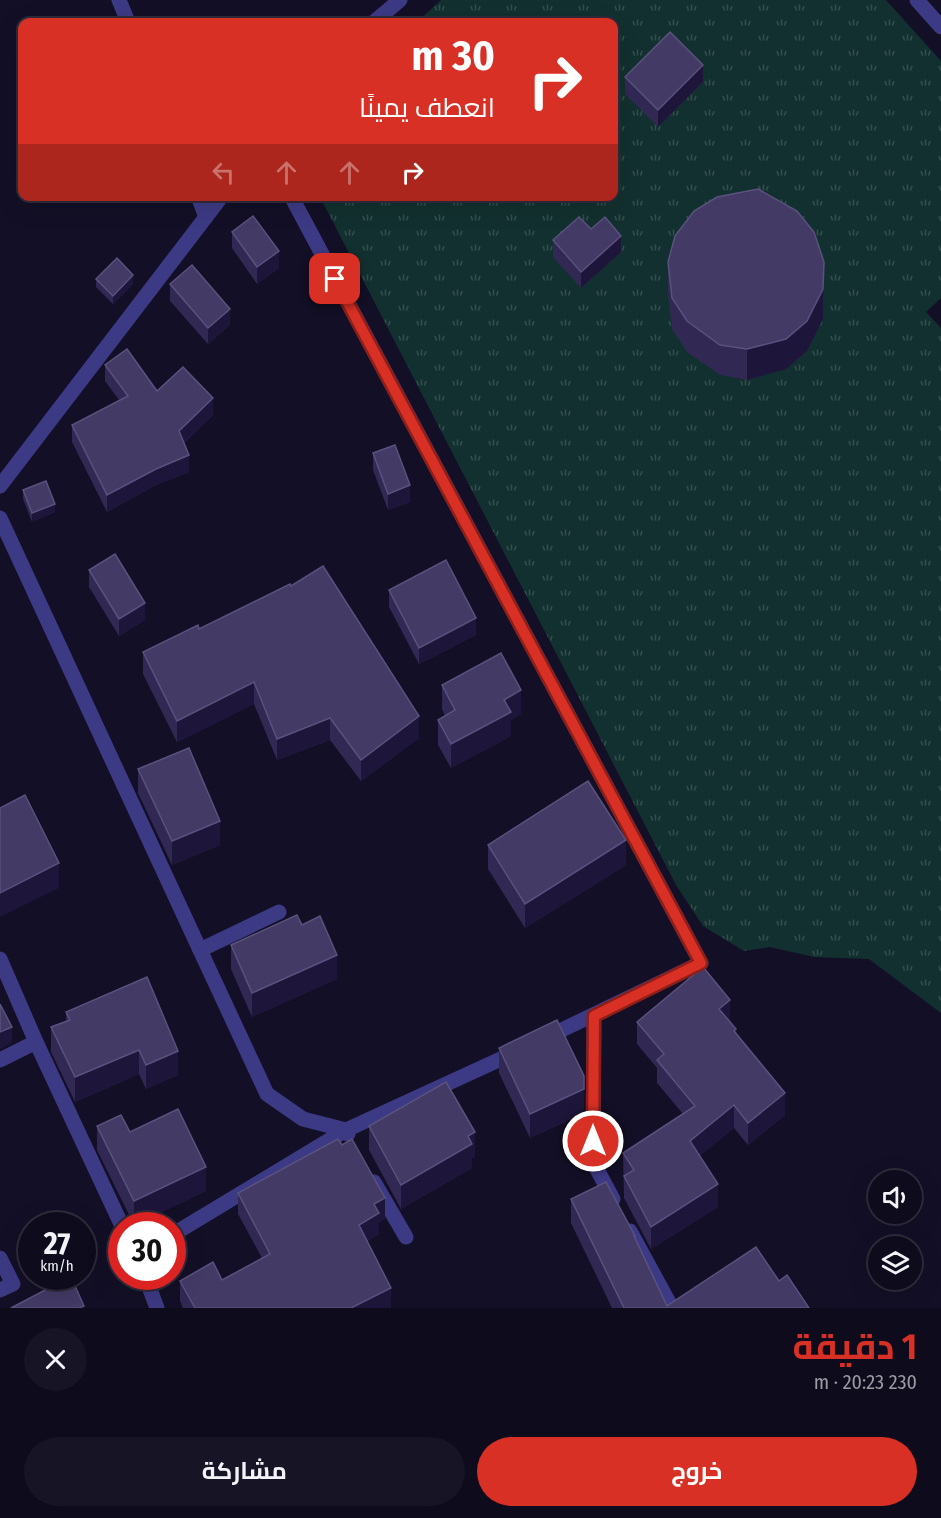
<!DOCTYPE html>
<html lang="ar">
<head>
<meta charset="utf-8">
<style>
  :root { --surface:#0e0b1c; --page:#171425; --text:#f1f3f6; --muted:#9b9ba3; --line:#2e2b3b; --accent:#d93025 }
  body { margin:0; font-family:"Fira Sans Condensed",Cairo,sans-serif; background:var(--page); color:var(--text); direction:rtl; height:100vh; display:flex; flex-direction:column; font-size:22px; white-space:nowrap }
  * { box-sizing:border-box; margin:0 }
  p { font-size:20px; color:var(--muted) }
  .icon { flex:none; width:33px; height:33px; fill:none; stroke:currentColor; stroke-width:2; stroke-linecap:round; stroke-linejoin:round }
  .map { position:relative; height:1308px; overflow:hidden; direction:ltr }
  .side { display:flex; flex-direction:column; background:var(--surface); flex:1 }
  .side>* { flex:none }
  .guide { position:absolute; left:18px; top:18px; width:600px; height:183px; border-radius:12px; box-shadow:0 6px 24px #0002,0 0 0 2px var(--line); direction:rtl; background:#d93025; color:#fff; overflow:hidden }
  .buttons { position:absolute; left:868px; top:1170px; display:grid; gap:12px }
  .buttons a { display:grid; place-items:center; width:54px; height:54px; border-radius:50%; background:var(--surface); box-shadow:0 6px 24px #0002,0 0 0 2px var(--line); font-size:30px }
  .speed { position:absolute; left:18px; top:1212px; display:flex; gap:12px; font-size:30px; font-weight:700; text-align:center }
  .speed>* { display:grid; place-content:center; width:78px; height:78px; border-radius:50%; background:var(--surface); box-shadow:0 6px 24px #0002,0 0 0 2px var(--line); line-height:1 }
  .speed small { font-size:15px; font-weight:400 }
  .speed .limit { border:9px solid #d22; background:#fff; color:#111 }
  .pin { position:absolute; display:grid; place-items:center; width:51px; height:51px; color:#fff; margin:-26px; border-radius:12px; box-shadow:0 3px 9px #0006 }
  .me { position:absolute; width:66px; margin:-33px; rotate:0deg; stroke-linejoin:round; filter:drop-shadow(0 0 4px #0008) }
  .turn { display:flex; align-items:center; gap:21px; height:126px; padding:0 24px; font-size:27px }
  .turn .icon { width:78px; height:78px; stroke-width:2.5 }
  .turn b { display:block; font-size:42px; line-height:51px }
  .lanes { display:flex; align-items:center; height:57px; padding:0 24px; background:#0003; justify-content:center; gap:30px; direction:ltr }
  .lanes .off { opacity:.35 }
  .round { display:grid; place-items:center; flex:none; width:63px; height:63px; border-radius:32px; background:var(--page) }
  .overview { display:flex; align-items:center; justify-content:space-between; height:102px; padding:0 24px }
  h1 { font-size:36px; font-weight:700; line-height:45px; color:var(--accent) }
  .action { display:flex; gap:12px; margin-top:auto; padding:12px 24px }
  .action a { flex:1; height:69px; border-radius:36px; background:var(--accent); color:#fff; font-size:24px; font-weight:700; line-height:69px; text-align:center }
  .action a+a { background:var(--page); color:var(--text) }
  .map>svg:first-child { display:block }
</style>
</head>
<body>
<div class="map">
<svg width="941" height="1308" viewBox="0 0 941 1308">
  <defs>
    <pattern id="grass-tufts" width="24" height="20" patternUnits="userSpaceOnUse" patternTransform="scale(1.5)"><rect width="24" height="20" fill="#12302f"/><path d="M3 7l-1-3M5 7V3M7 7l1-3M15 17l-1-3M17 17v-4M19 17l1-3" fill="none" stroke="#344d4e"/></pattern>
  </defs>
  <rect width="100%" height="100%" fill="#130f26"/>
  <path fill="url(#grass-tufts)" d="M441,0H886L941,61V298L926,312L941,328V1013L869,959L814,957L770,947L744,951L703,926L676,885L320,197L614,196V22H417Z"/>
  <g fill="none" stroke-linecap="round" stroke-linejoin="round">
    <g stroke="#3d3a85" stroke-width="15">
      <path d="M119,0L128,22"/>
      <path d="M917,0L941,27"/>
      <path d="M374,22L400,0"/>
      <path d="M198,196L206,217"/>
      <path d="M291,196L701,963L543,1039"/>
      <path d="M0,486L222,196"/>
      <path d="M0,518L200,950L279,912"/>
      <path d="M200,950L267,1094L303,1119L346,1130L348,1134"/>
      <path d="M0,959L36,1042L0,1060"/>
      <path d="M594,1016L593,1162L613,1199"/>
      <path d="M36,1042L122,1226"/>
      <path d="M374,1182L406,1237"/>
      <path d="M630,1231L672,1308"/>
      <path d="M172,1235L346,1130L516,1052"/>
      <path d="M0,1258L13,1284L0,1290"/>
      <path d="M145,1276L157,1308"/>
    </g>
  </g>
  <g fill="#312854">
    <path d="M625,77L703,82L658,127L625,94Z"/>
    <path d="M591,229L621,252L581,288L553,257V240Z"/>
    <path d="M232,232L279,268L257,284L232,248Z"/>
    <path d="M668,262L824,292L823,319L807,351L786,369L747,380L720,375L687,352L672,329L668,293Z"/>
    <path d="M96,279L133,284L113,304L96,287Z"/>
    <path d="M170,284L230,325L208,344L170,301Z"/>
    <path d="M105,365L157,391L213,415L184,443L189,472L156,485L107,512L72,442V425L119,400L105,381Z"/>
    <path d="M373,453L410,502L388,510L373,470Z"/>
    <path d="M23,490L55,512L32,522L23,499Z"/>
    <path d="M89,570L145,620L119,636L89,587Z"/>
    <path d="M291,586L419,738L361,781L330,740L277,760L254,704L177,742L143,674V652L199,629Z"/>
    <path d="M389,590L476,635L419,664L389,607Z"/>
    <path d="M442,685L521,714L511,720V736L451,768L438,745V720L445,716L442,709Z"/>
    <path d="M138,769L220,845L172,865L138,793Z"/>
    <path d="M488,845L626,865L525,928L488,869Z"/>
    <path d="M302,925L337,979L252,1017L231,969V945Z"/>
    <path d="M147,977L178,1075L146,1089L139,1074L75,1102L51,1052V1027L66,1021V1012Z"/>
    <path d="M637,1022H730L785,1115L748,1145L734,1128L699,1156L718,1207L651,1249L624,1198L623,1153L683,1114L657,1083V1068L637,1044Z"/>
    <path d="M499,1048L584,1076V1113L530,1138L499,1073Z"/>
    <path d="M97,1126L130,1132L206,1191L134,1225L97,1150Z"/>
    <path d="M369,1126L475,1157L472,1158V1168L401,1209L369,1150Z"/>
    <path d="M238,1193L385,1219L379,1222V1234L367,1241L391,1308H183L180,1301V1281L222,1280L262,1258L238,1214Z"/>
    <path d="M571,1199L635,1239L667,1306L779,1281L809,1308H612L571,1223Z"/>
  </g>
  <g fill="#1d163a">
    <path d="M703,65V82L658,127V110Z"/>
    <path d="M621,236V252L581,288V272Z"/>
    <path d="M279,251V268L257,284V267Z"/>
    <path d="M824,262L823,319L807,351L786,369L747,380V349Z"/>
    <path d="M133,275V284L113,304V296Z"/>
    <path d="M230,309V325L208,344V328Z"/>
    <path d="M213,398V415L179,447V431Z"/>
    <path d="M189,455V472L156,485L107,512V495L156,469Z"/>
    <path d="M410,485V502L388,510V494Z"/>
    <path d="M55,504V512L32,522V513Z"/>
    <path d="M145,603V620L119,636V619Z"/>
    <path d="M476,618V635L419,664V648Z"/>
    <path d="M254,682V704L177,742V721Z"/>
    <path d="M521,690V714L511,720V736L451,768V744L504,700Z"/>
    <path d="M419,716V738L361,781V760Z"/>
    <path d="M330,718V740L277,760V739Z"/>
    <path d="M220,821V845L172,865V841Z"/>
    <path d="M626,840V865L525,928V904Z"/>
    <path d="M59,863V888L0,917V893Z"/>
    <path d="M337,955V979L252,1017V993Z"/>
    <path d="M730,1000V1022L719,1009Z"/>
    <path d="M12,1027V1043L0,1049V1032Z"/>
    <path d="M139,1050V1074L75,1102V1077Z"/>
    <path d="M178,1051V1075L146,1089V1065Z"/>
    <path d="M584,1089V1113L530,1138V1114Z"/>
    <path d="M785,1093V1115L748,1145V1123Z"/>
    <path d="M734,1105V1128L690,1163V1141Z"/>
    <path d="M475,1132V1157L472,1158V1168L401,1209V1185L468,1136Z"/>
    <path d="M206,1167V1191L134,1225V1201Z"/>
    <path d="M718,1184V1207L651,1249V1227Z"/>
    <path d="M385,1198V1219L379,1222V1234L359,1245V1225L374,1204Z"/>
    <path d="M391,1288V1308H351Z"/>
  </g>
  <g fill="#433a66" stroke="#5a527e" stroke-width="1.5">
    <path d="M670,32L703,65L658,110L625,77Z"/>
    <path d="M758,189L797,211L814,232L824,262L823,289L807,321L786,339L747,349L720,345L687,321L672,298L668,262L675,236L694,211L717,197Z"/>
    <path d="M253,216L279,251L257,267L232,232Z"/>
    <path d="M579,217L591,229L605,217L621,236L581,272L553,240Z"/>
    <path d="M117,258L133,275L113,296L96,279Z"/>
    <path d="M192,265L230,309L208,328L170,284Z"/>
    <path d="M127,349L157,391L183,367L213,398L179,431L189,455L156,469L107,495L72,425L128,396L105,365Z"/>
    <path d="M395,445L410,485L388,494L373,453Z"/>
    <path d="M46,481L55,504L32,513L23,490Z"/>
    <path d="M115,554L145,603L119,619L89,570Z"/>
    <path d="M446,560L476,618L419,648L389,590Z"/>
    <path d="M323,566L419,716L361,760L330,718L277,739L254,682L177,721L143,652L198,625L199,629L290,584L291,586Z"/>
    <path d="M501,653L521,690L504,700L511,712L451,744L438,720L455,710L442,685Z"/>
    <path d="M189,748L220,821L172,841L138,769Z"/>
    <path d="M588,781L626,840L525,904L488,845Z"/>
    <path d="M25,795L59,863L0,893V808Z"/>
    <path d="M297,915L302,925L320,916L337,955L252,993L231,945Z"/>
    <path d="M703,967L730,1000L719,1009L736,1029L734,1031L785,1093L748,1123L734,1105L690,1141L718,1184L651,1227L624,1176L634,1170L623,1153L695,1106L657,1060L664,1054L637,1022Z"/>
    <path d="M147,977L178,1051L146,1065L139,1050L75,1077L51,1027L70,1020L66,1012Z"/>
    <path d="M0,1004L12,1027L0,1032Z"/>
    <path d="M557,1020L584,1076V1089L530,1114L499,1048Z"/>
    <path d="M446,1082L475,1132L468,1136L472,1144L401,1185L369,1126Z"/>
    <path d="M178,1109L206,1167L134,1201L97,1126L121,1115L130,1132Z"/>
    <path d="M338,1139L342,1145L352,1139L385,1198L374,1204L379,1213L359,1225L391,1288L351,1308H195L180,1281L213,1262L222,1280L270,1254L238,1193Z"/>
    <path d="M606,1182L635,1236H634L667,1306L756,1247L779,1281L787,1275L809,1308H624L571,1199Z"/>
    <path d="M72,1279L84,1306L79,1308H11L49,1288Z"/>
  </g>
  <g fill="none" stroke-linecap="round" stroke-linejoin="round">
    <g stroke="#8d1f18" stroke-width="15">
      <path id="route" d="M335,279L701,963L594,1016L593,1141"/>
    </g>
    <use href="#route" stroke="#d93025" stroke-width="10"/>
  </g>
</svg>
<div class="buttons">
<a><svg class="icon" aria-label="sound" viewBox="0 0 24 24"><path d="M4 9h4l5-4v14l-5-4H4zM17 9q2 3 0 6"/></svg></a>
<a><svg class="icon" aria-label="layers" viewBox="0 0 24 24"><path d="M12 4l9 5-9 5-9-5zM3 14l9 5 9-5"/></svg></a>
</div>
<div class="speed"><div>27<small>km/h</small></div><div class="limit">30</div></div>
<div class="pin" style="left:335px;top:279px;background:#d93025"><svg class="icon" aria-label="arrive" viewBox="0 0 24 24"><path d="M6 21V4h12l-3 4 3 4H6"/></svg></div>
<svg class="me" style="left:593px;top:1141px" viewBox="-20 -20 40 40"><circle r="17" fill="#d93025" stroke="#fff" stroke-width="3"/><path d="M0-11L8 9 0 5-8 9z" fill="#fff"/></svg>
<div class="guide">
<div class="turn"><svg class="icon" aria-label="right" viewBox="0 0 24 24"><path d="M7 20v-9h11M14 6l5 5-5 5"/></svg><div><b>30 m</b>انعطف يمينًا</div></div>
<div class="lanes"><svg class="icon off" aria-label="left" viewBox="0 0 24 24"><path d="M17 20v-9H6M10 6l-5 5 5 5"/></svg><svg class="icon off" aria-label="ahead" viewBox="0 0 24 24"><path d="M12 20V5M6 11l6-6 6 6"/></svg><svg class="icon off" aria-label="ahead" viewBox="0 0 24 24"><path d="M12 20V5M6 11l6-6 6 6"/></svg><svg class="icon" aria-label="right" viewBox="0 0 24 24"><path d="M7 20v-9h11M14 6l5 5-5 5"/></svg></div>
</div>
</div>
<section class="side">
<div class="overview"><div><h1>1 دقيقة</h1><p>230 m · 20:23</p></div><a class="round"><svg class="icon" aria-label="close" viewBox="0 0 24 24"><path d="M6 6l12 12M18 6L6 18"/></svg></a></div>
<div class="action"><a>خروج</a><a>مشاركة</a></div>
</section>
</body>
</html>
